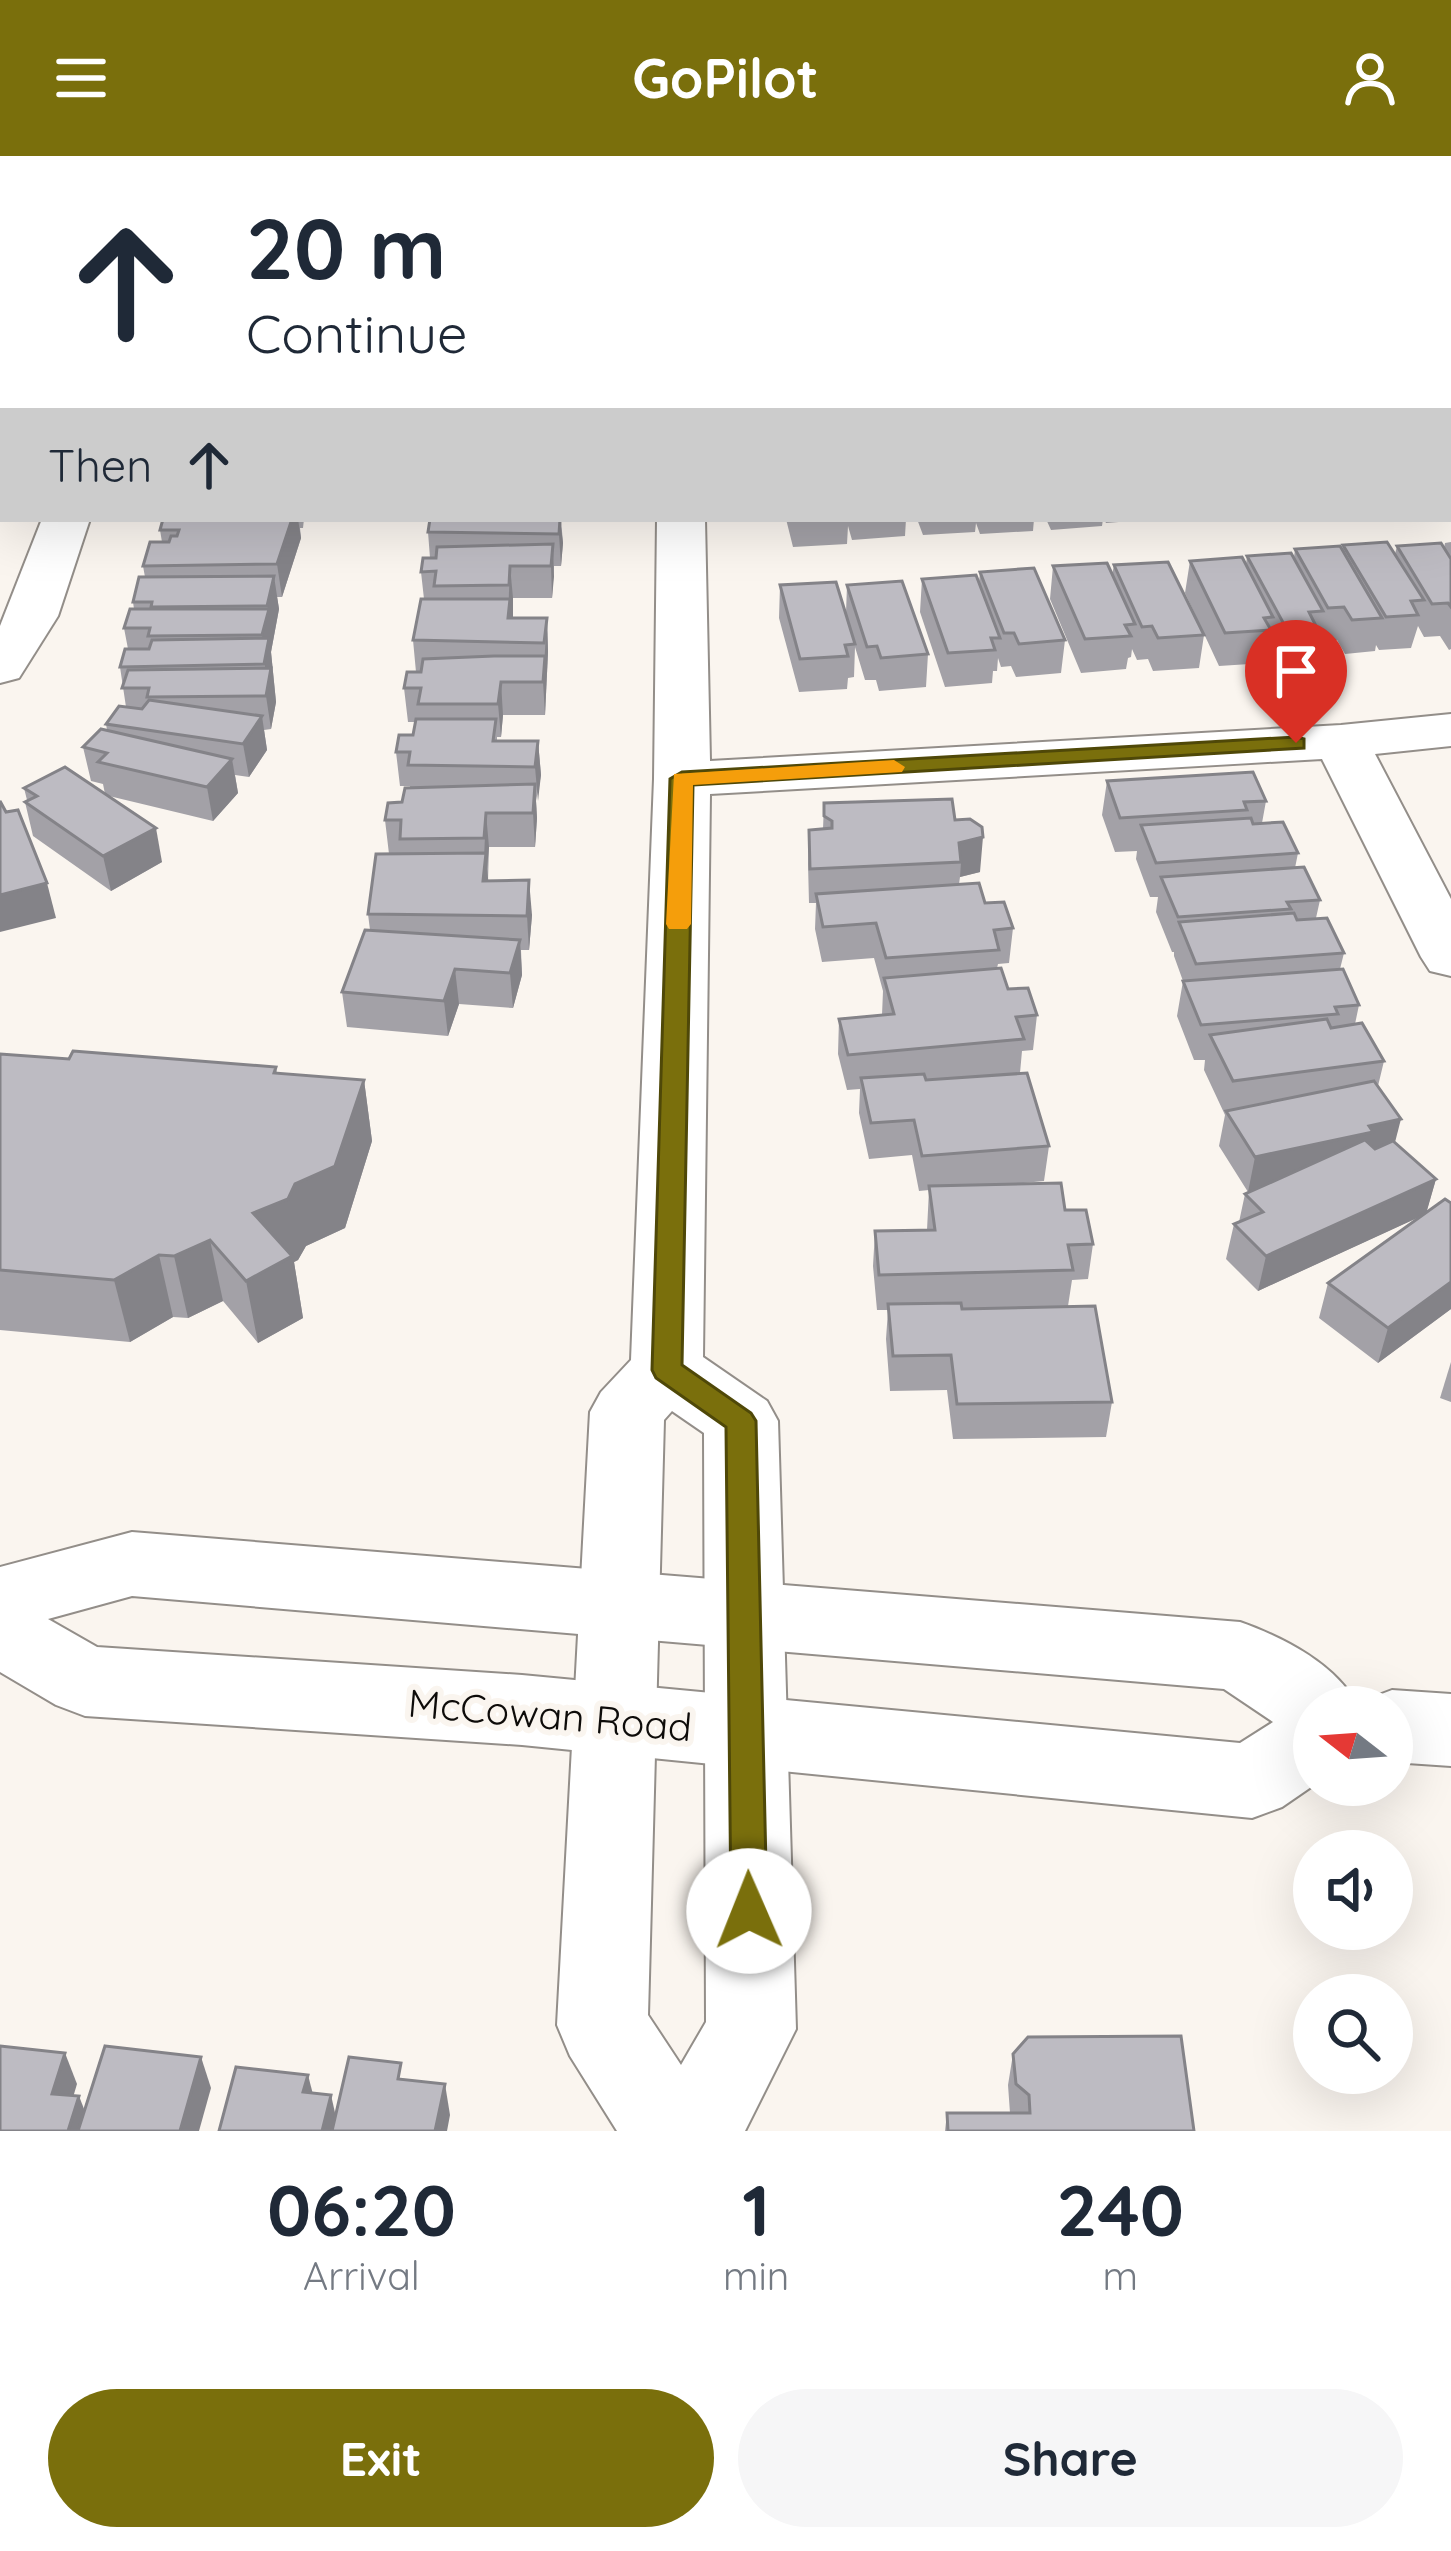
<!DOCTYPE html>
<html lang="en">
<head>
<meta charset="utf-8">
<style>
  :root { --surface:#fff; --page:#f6f6f7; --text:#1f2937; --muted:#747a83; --accent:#7a6f0c }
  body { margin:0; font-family:Quicksand,sans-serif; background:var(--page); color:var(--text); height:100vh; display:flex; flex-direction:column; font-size:45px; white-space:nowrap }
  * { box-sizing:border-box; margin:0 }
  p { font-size:39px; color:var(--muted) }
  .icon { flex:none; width:66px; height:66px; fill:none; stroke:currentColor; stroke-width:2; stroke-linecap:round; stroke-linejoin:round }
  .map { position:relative; height:1975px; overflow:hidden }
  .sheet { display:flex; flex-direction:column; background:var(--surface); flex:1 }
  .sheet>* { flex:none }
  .hud { position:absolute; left:0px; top:0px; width:1452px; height:366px; box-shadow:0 12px 48px #0002; background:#fff; color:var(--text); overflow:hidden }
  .needle { width:78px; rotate:287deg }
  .fabs { position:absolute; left:1293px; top:1530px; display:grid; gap:24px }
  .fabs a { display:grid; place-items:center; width:120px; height:120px; border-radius:50%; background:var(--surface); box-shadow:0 12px 48px #0002; font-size:60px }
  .pin { position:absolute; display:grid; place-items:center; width:102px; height:102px; color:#fff; margin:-123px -51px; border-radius:50% 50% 50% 0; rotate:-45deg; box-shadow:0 0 12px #0007 }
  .pin .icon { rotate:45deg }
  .me { position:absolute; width:132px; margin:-66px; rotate:359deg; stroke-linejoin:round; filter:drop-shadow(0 0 9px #0008) }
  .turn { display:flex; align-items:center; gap:42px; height:252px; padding:0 48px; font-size:54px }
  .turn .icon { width:156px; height:156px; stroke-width:2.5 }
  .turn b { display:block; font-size:84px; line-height:102px }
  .then { display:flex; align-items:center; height:114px; padding:0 48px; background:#0003; gap:24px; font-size:45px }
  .eta { display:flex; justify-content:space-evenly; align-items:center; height:204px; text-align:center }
  .eta b { font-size:72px; font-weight:700; line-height:84px }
  .cta { display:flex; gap:24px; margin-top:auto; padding:24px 48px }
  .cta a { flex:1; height:138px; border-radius:72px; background:var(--accent); color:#fff; font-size:48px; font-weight:700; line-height:138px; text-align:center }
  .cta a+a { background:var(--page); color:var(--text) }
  header { display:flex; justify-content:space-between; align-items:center; height:156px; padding:0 48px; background:var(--accent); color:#fff; font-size:54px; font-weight:700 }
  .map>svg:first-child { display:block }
</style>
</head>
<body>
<header><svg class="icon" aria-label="menu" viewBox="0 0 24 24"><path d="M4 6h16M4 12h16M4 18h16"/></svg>GoPilot<svg class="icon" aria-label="person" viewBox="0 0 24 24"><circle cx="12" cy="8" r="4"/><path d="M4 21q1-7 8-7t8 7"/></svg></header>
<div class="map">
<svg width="1451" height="1975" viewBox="0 0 1451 1975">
  <rect width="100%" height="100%" fill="#faf5ef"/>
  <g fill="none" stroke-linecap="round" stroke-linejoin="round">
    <g stroke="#938e89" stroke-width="4">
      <g id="minor">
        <rect x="655" y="0" width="38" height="3"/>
        <path d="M1155,0H1193L1195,3H1157Z"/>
        <rect x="0" y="102" width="3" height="24"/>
        <path d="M42,363H90L58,460L19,522L0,527V470Z"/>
        <path d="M657,363H705L710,605L1341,569L1451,558V590L1375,598L1451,743V820L1430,815L1421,801L1322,603L710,638L703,1201L767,1245L778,1265L796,1873L745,1975H617L570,1900L557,1869L590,1256L601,1236L631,1204L654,623ZM672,1255L704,1277L706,1866L681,1909L648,1859L664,1264Z"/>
      </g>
    </g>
    <g stroke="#938e89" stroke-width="4">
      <g id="major">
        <path d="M132,1376L1240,1466C1283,1481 1338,1509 1358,1551H1314V1629L1282,1651L1252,1662L522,1589L85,1560L56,1549L0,1516V1411ZM132,1440L1224,1533L1273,1566L1240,1587L522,1519L97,1491L48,1463Z"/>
        <path d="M1392,1534L1451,1538V1610L1392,1606V1551H1360L1363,1545Z"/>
      </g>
    </g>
    <use href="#minor" fill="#fff" fill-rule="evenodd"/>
    <use href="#major" fill="#fff" fill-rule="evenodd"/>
  </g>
  <g fill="#a3a1a7">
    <path d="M0,0H314L313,3H3V15H0Z"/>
    <path d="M769,0H869L868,3H769Z"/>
    <path d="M1267,0H1389L1391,3H1267Z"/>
    <path d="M1449,105H1451V177L1449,185Z"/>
    <rect x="0" y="122" width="3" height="130"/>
    <path d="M1451,268V344H1449V270L1450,271Z"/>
    <path d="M163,363H304L303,372H300L301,382L282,441H277L279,453L271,496L276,546L271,573L264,574L267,594L249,621L235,619L238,637L213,665L109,640L162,706L111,735L33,680L25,646L27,644L24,632L105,638L103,628L91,625L83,591L107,574L106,568L126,551L120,511L128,493L124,472L134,453L133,446L145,421L143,410L162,386L160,374Z"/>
    <path d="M561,363L563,387L561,410H554L552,442H513L512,462H547L548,496L545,559H503L501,581H497V585H538L541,619L536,645L537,662L535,691H489L488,725L532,759L529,794H521L522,819L513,852L459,848L448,880L347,871L342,836L370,774L368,758L389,698L385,664L402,646L410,631V630H400L396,596L413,579L415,566H408L404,532L416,516L413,484L424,443L421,416L430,402L428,376Z"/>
    <path d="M786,363H906L905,380L852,384L848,370L847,388L793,391Z"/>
    <path d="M917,363H1034L1033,375L980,378L976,367L975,376L923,379Z"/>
    <path d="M1046,363H1103L1102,370L1051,374Z"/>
    <path d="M1104,363H1157L1106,367Z"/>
    <path d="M1451,386V493L1449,494L1440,480L1424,481L1418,470L1411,492L1379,494L1376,489L1375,495L1345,498L1337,484L1321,485L1319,480L1317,488L1313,489L1310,503L1280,505L1269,485L1265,507L1219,510L1185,437L1190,405L1246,409L1247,400L1294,402L1295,393H1342L1343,389L1395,398L1397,390L1444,392L1445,387Z"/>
    <path d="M1114,409L1204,479L1199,512L1153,515L1148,503L1137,504L1132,493L1131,501L1128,502L1126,513L1081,517L1050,443L1053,410L1112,419Z"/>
    <path d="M980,416L1065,484L1061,517L1016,521L1011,510L1001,511L998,502L997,515H993L992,527L945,531L920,456L922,423L979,427Z"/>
    <path d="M780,429L846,457L847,429L928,498L926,531L879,535L876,524H865L855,491L854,521L848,522L847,533L799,536L779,462Z"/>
    <path d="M1107,625L1266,645L1262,667L1298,697L1295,712L1320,744L1316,762L1344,797L1340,813L1359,849L1355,868L1384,905L1378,930L1395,987L1436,1023L1426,1057L1451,1047V1153L1378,1207L1319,1162L1328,1127L1423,1059L1258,1135L1226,1103L1234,1068L1239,1066L1245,1038L1248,1036L1219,990L1225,959L1204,914L1205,904H1194L1177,860L1183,825L1174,800V796H1172L1156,756L1158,741H1150L1136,703L1137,695L1115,696L1102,659Z"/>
    <path d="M824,647L955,664L980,716L960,721L959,728L985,747L1013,772L1009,807L998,808L997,812L1008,833L1037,859L1033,894L1022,895L1020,917L1049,990L1044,1025L1002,1029L1065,1054L1093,1088L1088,1123L1072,1124L1068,1150L962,1153L1112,1246L1106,1281L953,1283L947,1234L890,1235L886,1183L888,1154H877L873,1110L875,1075L927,1074L929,1034L919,1035L912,999L869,1003L859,957L860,933L847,934L838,898L839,863L882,859L883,835L874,802L822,806L815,773L816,747H809L808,708L809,674L823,673Z"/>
    <path d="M0,898L69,903L276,911L277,917L364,924L372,985L345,1072L306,1090L298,1104L294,1106L303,1162L258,1187L223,1145L188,1162L173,1161L130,1186L0,1174Z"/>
    <path d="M1451,1206V1246L1440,1242Z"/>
    <path d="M1013,1898L1194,1975H945L947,1957H1010L1008,1929Z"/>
  </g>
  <g fill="#848388">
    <path d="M3,208V249L0,235V214Z"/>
    <path d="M292,363H298L301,382L282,441L277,408Z"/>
    <path d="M560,363L563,387L561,410L559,378Z"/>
    <path d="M553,388L554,421L552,442L551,410Z"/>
    <path d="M510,410L513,442V476L508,462Z"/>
    <path d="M274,420L279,453L271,496L276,546L271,573L266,540L267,531L262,479Z"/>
    <path d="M547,462L548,496L545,559L543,526Z"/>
    <path d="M501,526L503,559L501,581L498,548Z"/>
    <path d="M262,560L267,594L249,621L243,588Z"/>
    <path d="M538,585L541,619L538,645L535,611Z"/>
    <path d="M232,603L238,637L213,665L207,631Z"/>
    <path d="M535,628L537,662L535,691L533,657Z"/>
    <path d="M486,657L489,691L487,713L489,731L483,725Z"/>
    <path d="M156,672L162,706L111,735L103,700Z"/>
    <path d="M983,681L980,716L960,721L961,706L959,687Z"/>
    <path d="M529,724L532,759L529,794L527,760Z"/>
    <path d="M47,727L56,762L0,776V739Z"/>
    <path d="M520,784L522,819L513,852L510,817Z"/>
    <path d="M455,813L459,848L448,880L444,845Z"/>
    <path d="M364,924L372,985L345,1072L306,1090L298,1104L294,1106L303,1162L258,1187L246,1125L253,1057L295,1028Z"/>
    <path d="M1401,963L1392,998L1248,1036L1255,1001L1369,970Z"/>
    <path d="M1436,1023L1426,1058L1258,1135L1266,1100Z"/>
    <path d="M210,1084L223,1145L188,1162L174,1100Z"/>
    <path d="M159,1099L173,1161L130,1186L114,1124Z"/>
    <path d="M1451,1126V1153L1378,1207L1388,1172Z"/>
    <path d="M65,1897L77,1928L65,1968L52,1938Z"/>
    <path d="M201,1901L211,1932L199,1975H180Z"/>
    <path d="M308,1919L316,1950L303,1936Z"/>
    <path d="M445,1928L450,1959L447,1975H435Z"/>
    <path d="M331,1939L338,1970L337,1975H322Z"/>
    <path d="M79,1940L91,1971L90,1975H68Z"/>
  </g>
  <g fill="#bdbbc2" stroke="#848388" stroke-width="3">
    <path d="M480,0H580L579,3H480Z"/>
    <path d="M770,0H859V1L770,3Z"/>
    <path d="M1003,0H1106L1108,3H1005Z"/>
    <path d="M1286,0H1389L1391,3H1288Z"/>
    <rect x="0" y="122" width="3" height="23"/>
    <path d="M1449,127L1451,130V147H1449L1451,156H1449Z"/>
    <rect x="0" y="145" width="3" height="21"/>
    <rect x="0" y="174" width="3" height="19"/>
    <path d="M1449,270L1451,272V312L1449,313Z"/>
    <path d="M163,363H292L277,408L143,410L150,386H169L171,380H177L179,374H160Z"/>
    <path d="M430,363H560L559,378L428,376Z"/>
    <path d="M1387,386L1424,444L1411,445L1418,459L1386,461L1343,389Z"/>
    <path d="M1441,387L1451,403V451L1448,447L1432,448L1397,390Z"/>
    <path d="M553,388L551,410H510L509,429L434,430L436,415L421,416L423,402H436L437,391Z"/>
    <path d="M1340,390L1382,462L1352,464L1344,451L1328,452L1295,393Z"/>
    <path d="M1291,397L1323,455L1309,456L1316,470L1286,472L1247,400Z"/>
    <path d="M1242,401L1273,461L1264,462L1271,474L1225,477L1190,405Z"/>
    <path d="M1168,406L1204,479L1158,482L1152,470L1142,471L1114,409Z"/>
    <path d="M1107,407L1135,468L1125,469L1131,480L1085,483L1053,410Z"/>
    <path d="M1034,412L1065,484L1019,488L1014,477H1004L980,416Z"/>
    <path d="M976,419L1000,482H991L995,494L948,497L922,423Z"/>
    <path d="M274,420L267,450L151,451L152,446H133L139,421Z"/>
    <path d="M902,425L928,498L881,502L877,490L867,491L847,429Z"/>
    <path d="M836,426L855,488L845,489L848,500L800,503L780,429Z"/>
    <path d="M421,443H510L508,462H547L544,487L413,484Z"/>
    <path d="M130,453H269L262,479L148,480L150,472H124Z"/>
    <path d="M269,482L264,508L120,511L125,493H149L152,484Z"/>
    <path d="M494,500H545L543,526H501L498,548H418L421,532H404L407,516H421L423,503Z"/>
    <path d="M271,512L266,540L147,541L149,532H122L128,514Z"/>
    <path d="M149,544L262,560L243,588L106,568L119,550L142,553Z"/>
    <path d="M416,563H496L493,585H538L535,611L408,609L410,596H396L399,579H413Z"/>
    <path d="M101,573L232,603L207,631L98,606L107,597L83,591Z"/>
    <path d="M65,611L156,672L103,700L25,646L37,640L24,632Z"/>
    <path d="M1253,616L1266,645L1244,646L1247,654L1120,662L1107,625Z"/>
    <path d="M535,628L533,657H486L484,682L400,683L401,664H385L388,647L402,646L405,632Z"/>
    <path d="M952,643L955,664L970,663L982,671L983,681L959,687L961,706L810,713L809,674L832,672V665L824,660V647Z"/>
    <path d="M0,645L6,656L18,654L47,727L0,739Z"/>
    <path d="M1251,662L1253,668L1283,666L1298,697L1156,707L1141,669Z"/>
    <path d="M486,697L483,725L529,724L527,760L368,758L376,698Z"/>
    <path d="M1304,711L1320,744L1287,746L1291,753L1178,761L1161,721Z"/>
    <path d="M979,727L985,747L1004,746L1013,772L994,774L999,794L886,802L876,767L823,771L816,738Z"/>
    <path d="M1294,757L1297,764L1327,762L1344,797L1196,808L1179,766Z"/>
    <path d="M365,774L520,784L510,817L455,813L444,845L342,836Z"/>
    <path d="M1001,812L1008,833L1028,832L1037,859L1016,861L1024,883L848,899L839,863L894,858L884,822Z"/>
    <path d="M1343,813L1359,849L1335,851L1338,858L1201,869L1183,825Z"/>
    <path d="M1327,863L1331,872L1362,867L1384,905L1233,925L1210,879Z"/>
    <path d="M73,895L276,911L274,917L364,924L335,1010L295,1028L288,1043L253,1057L292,1100L246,1125L210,1084L174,1100L159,1099L114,1124L0,1114V898L69,903Z"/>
    <path d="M1027,917L1049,990L922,1000L914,964L871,967L861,922L924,918L926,924Z"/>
    <path d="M1374,925L1401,963L1369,970L1373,976L1255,1001L1226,955Z"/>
    <path d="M1365,984L1375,993L1393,985L1436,1023L1266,1100L1234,1068L1263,1056L1245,1038Z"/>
    <path d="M1061,1027L1065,1054H1086L1093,1088L1068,1089L1073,1114L879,1119L875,1075L935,1074L929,1030Z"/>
    <path d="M1445,1043L1451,1047V1126L1388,1172L1328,1127Z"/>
    <path d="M961,1147L962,1153L1095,1150L1112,1246L957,1248L951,1199L893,1200L888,1148Z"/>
    <path d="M1181,1880L1194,1975H948L947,1957H1030L1029,1939L1016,1928L1013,1898L1028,1881Z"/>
    <path d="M0,1890L65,1897L52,1938L79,1940L68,1975H0Z"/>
    <path d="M105,1890L201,1901L180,1975H78Z"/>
    <path d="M349,1901L401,1907L398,1923L445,1928L435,1975H332Z"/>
    <path d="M236,1911L308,1919L303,1936L331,1939L322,1975H219Z"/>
  </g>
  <path fill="#7a6f0c" stroke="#4f4808" stroke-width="3" d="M1296,581L1304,583V592L693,629L682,1209L751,1257L756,1265L767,1755L762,1767L749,1772L736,1767L731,1755L726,1271L656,1222L652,1214L670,623L682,616Z"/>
  <path fill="#f59e0b" d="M894,604L905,611L902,616L693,629L691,768L687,773H669L666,768L674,618Z"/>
  <g text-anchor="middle" stroke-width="12" stroke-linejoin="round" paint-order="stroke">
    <g font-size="39" fill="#0d0b09" stroke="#faf5ef">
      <text transform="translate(550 1559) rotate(5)" y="14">McCowan Road</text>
    </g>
  </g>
</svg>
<div class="fabs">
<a><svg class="needle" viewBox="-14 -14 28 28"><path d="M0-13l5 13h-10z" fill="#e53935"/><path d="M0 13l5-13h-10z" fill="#747a83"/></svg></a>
<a><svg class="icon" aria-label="sound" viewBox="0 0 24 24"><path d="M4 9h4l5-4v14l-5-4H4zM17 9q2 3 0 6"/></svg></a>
<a><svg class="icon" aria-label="search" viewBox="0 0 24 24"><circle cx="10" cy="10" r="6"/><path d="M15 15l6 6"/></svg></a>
</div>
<div class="pin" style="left:1296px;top:587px;background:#d93025"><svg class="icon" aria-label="arrive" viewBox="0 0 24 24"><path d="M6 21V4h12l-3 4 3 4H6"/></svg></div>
<svg class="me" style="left:749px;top:1755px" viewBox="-20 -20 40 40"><circle r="19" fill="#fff"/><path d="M0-13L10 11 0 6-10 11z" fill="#7a6f0c"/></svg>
<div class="hud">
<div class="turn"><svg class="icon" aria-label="ahead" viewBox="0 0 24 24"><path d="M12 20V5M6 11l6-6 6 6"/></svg><div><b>20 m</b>Continue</div></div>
<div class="then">Then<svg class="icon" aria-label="ahead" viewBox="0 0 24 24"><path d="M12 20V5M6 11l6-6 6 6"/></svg></div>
</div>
</div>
<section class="sheet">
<div class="eta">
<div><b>06:20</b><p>Arrival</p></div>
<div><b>1</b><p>min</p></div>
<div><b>240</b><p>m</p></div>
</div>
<div class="cta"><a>Exit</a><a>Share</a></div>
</section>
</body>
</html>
